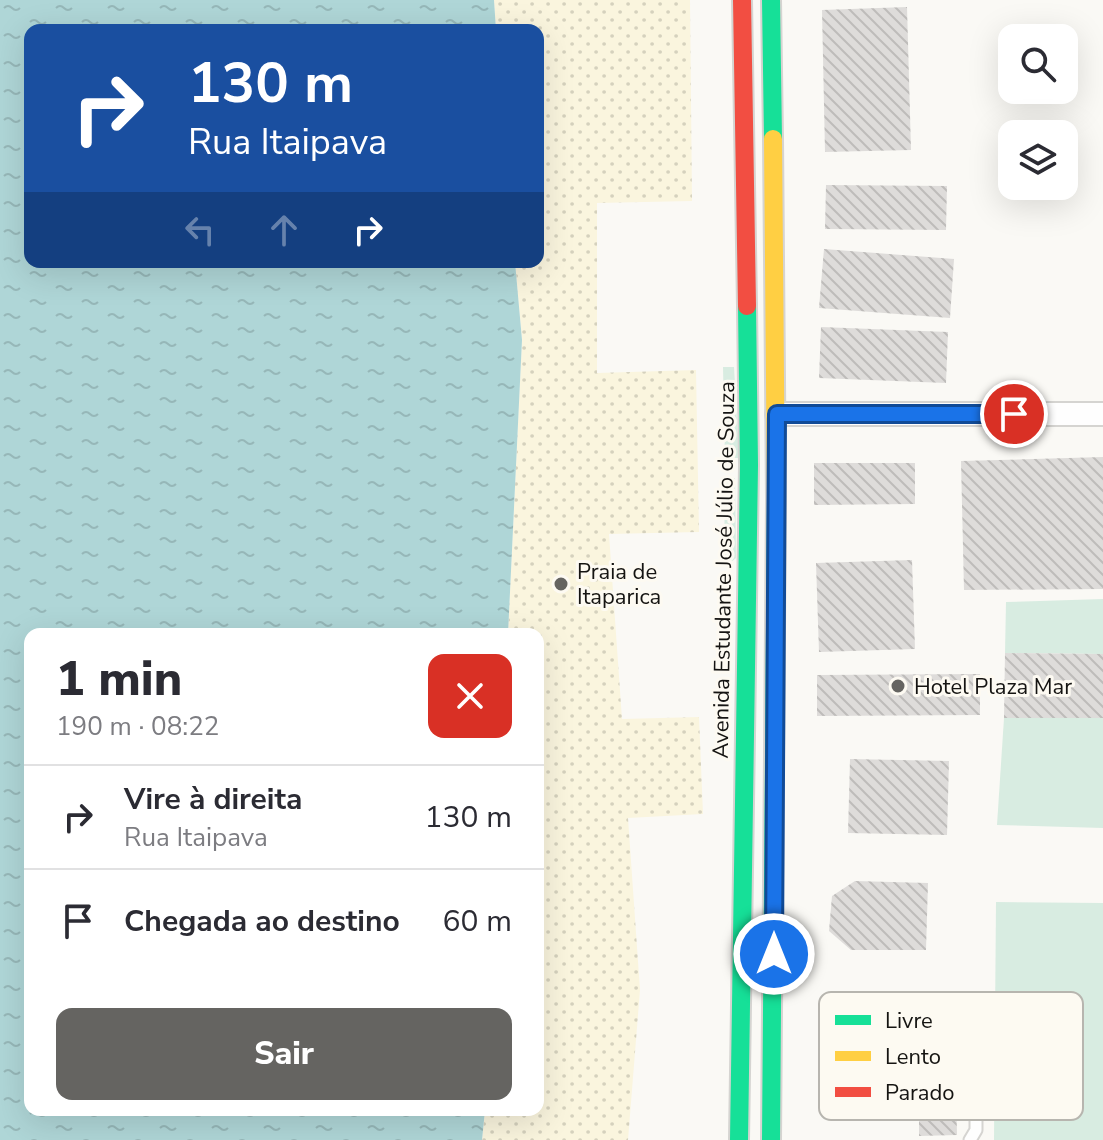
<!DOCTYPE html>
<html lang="pt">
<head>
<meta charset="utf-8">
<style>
  :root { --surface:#fff; --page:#f7f7f7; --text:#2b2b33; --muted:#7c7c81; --line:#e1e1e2; --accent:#656461 }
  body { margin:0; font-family:"Nunito Sans",sans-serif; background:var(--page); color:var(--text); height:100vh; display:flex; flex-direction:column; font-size:30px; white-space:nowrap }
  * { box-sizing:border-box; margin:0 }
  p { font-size:26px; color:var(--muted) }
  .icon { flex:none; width:44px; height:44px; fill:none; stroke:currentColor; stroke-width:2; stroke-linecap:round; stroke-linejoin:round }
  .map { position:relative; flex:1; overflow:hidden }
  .panel { position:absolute; left:24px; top:628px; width:520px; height:488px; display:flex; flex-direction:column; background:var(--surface); border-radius:16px; box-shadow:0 8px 32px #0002 }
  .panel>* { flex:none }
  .guide { position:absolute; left:24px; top:24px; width:520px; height:244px; border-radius:16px; box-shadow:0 8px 32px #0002; background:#1a4fa0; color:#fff; overflow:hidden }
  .buttons { position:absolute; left:998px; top:24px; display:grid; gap:16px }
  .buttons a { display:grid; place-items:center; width:80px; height:80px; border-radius:16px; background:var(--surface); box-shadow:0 8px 32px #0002; font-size:40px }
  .pin { position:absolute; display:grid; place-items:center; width:68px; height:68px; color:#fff; margin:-34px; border:4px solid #fff; border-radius:50%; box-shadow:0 2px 8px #0007 }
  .me { position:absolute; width:88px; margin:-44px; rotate:0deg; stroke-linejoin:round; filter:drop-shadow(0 0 6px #0008) }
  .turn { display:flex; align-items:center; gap:28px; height:168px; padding:0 32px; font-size:36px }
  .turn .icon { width:104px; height:104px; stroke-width:2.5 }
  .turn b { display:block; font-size:56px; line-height:68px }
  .lanes { display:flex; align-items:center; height:76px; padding:0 32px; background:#0003; justify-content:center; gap:40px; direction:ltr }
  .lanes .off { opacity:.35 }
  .round { display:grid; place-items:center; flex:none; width:84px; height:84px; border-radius:16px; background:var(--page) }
  .head { display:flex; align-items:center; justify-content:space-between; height:136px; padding:0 32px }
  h1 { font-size:48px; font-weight:800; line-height:60px }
  .action { display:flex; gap:16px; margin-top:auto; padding:16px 32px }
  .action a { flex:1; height:92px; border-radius:16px; background:var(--accent); color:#fff; font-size:32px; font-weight:800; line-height:92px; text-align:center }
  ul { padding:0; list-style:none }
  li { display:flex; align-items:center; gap:24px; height:104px; padding:0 32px; border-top:2px solid var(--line) }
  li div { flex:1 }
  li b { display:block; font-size:30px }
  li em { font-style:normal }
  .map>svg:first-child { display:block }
</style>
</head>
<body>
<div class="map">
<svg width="1103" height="1140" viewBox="0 0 1103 1140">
  <defs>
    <pattern id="sand-dots" width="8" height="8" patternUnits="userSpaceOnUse" patternTransform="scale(2)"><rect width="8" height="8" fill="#faf5de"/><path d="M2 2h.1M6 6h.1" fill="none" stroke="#d5d1bd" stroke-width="1.8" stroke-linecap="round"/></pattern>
    <pattern id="water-ripples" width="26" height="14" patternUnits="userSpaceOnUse" patternTransform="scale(2)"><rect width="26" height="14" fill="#afd6d7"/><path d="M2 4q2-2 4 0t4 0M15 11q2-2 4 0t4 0" fill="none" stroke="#96b7b8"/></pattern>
    <pattern id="building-back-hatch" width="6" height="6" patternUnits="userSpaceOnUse" patternTransform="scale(2)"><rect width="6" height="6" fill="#dedcda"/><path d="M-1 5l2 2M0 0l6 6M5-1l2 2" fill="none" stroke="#bebcba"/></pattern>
  </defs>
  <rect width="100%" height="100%" fill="#faf9f5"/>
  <g fill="#d8ece1">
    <path d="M723,367H734L739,458H725Z"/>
    <path d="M724,478H735L736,558L725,567Z"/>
    <path d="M1103,599V654L1005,653L1006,602Z"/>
    <path d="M1004,718H1103V828L997,825Z"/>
    <path d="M996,902L1103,903V1140H994Z"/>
  </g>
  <path fill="url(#sand-dots)" d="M494,0H690L692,201L597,203V373L696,370L699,532L609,534L622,719L699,717L703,814L628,818L640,990L628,1140H482L485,1110H538V634H508L522,340L515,262H538V30H496Z"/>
  <path fill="url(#water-ripples)" d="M0,0H494L496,30H30V262H515L522,340L508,634H30V1110H485L482,1140H0Z"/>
  <g fill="url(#building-back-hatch)">
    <path d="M907,7L911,150L825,152L822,10Z"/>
    <path d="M826,185L947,186L946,230L825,229Z"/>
    <path d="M824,249L954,259L950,318L819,308Z"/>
    <path d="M821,327L948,332L946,383L819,378Z"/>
    <path d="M1103,457V589L964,590L961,461Z"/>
    <path d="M814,463H915V504L814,505Z"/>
    <path d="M912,560L915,649L819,652L816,563Z"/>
    <path d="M1005,653L1103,654V718H1004Z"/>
    <path d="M980,674V715L817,716V675Z"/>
    <path d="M850,759L949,761L947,835L848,833Z"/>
    <path d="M855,881L928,883L926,950H851L829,931L832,896Z"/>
    <path d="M954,1020L955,1067H961L962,1088H956L957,1135L919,1136V1113L864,1115L856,1080L862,1045L917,1044L916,1021Z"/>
  </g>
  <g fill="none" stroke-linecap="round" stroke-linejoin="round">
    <g stroke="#d5d4d1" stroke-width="15">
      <path id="lane" d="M970,1140L976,1130V1091"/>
    </g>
    <g stroke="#d5d4d1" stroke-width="26">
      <path id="street" d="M777,414H1103"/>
    </g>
    <g stroke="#d5d4d1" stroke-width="22">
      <g id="fast">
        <path d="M771,0L773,139"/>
        <path d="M739,1140L749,465L747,306"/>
        <path d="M771,1140L776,499"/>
      </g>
    </g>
    <g stroke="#d5d4d1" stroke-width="22">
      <path id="slow" d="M773,139L776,499"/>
    </g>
    <g stroke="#d5d4d1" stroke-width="22">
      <path id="jam" d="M742,0L747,306"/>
    </g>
    <use href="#lane" stroke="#fefefe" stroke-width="11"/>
    <use href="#street" stroke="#fefefe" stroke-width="22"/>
    <use href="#fast" stroke="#16e098" stroke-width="18"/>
    <use href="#slow" stroke="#ffcf43" stroke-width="18"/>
    <use href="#jam" stroke="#f24e42" stroke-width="18"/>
  </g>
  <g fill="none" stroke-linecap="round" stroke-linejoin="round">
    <g stroke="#114b97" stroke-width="20">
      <path id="route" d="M774,954L777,414H1014"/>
    </g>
    <use href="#route" stroke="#1a73e8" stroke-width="14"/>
  </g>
  <g fill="#656461" stroke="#fdfaf2" stroke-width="3">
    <circle cx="561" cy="584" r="8"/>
    <circle cx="898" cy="686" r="8"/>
  </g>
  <g text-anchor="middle" stroke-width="6" stroke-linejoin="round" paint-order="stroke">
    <g font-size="22" fill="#151412" stroke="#fdfaf2">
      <text transform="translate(723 570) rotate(-89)" y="8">Avenida Estudante José Júlio de Souza</text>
    </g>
    <g font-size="22" fill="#151412" stroke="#fdfaf2" text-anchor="start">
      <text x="577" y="579">Praia de<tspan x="577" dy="25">Itaparica</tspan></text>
      <text x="914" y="694">Hotel Plaza Mar</text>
    </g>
  </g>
  <rect x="819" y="992" width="264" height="128" rx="12" fill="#fdfaf2" stroke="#b7b5af" stroke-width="2"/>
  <rect x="835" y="1015" width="36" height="10" fill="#16e098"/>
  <rect x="835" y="1051" width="36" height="10" fill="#ffcf43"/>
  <rect x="835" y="1087" width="36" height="10" fill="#f24e42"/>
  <g font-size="22" fill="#151412">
    <text x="885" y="1028">Livre</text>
    <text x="885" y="1064">Lento</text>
    <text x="885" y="1100">Parado</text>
  </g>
</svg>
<div class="buttons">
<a><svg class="icon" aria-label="search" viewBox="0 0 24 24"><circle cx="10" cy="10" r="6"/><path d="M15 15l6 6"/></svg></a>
<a><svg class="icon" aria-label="layers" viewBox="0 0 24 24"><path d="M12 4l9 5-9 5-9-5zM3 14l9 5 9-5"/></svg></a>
</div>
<div class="pin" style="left:1014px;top:414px;background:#d93025"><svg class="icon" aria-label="arrive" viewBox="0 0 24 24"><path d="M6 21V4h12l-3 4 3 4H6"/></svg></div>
<svg class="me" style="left:774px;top:954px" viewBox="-20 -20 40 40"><circle r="17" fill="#1a73e8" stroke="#fff" stroke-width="3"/><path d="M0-11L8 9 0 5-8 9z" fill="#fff"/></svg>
<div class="guide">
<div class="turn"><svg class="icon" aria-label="right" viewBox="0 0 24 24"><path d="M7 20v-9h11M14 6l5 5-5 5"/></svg><div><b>130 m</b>Rua Itaipava</div></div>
<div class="lanes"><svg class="icon off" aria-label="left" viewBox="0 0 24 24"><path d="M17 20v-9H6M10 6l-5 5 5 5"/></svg><svg class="icon off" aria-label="ahead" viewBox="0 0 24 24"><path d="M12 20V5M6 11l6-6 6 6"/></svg><svg class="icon" aria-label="right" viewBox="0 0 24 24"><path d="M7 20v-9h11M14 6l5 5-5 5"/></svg></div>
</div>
<section class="panel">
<div class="head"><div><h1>1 min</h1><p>190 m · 08:22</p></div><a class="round" style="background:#d93025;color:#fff"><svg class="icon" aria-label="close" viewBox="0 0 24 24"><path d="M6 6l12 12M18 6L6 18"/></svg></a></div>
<ul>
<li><svg class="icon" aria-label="right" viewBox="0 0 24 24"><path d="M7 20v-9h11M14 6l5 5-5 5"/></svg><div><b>Vire à direita</b><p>Rua Itaipava</p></div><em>130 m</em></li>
<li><svg class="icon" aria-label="arrive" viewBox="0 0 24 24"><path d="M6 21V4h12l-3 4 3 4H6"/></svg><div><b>Chegada ao destino</b></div><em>60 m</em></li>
</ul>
<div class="action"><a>Sair</a></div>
</section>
</div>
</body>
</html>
